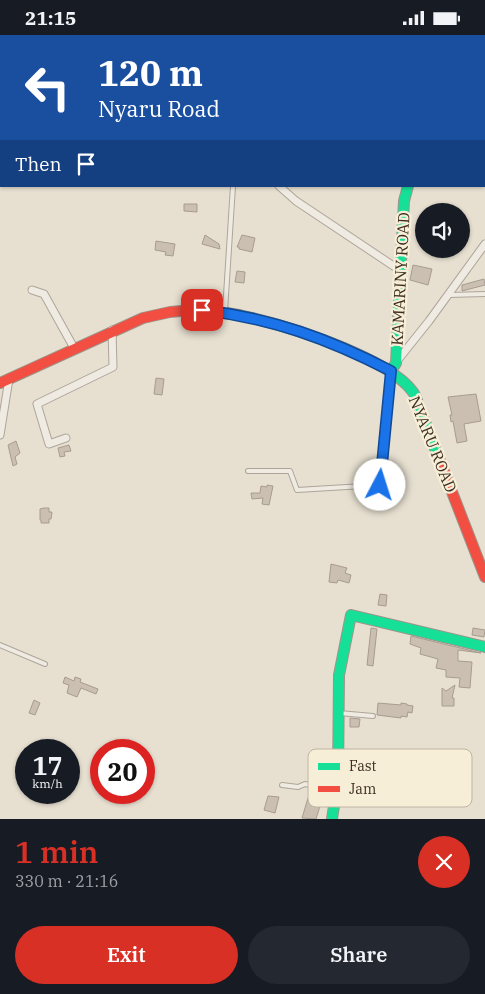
<!DOCTYPE html>
<html lang="en">
<head>
<meta charset="utf-8">
<style>
  :root { --surface:#171b24; --page:#242831; --text:#f1f3f6; --muted:#9ea1a6; --accent:#d93025 }
  body { margin:0; font-family:"IBM Plex Serif",serif; background:var(--page); color:var(--text); height:100vh; display:flex; flex-direction:column; font-size:19px; white-space:nowrap }
  * { box-sizing:border-box; margin:0 }
  p { font-size:16px; color:var(--muted) }
  .icon { flex:none; width:28px; height:28px; fill:none; stroke:currentColor; stroke-width:2; stroke-linecap:round; stroke-linejoin:round }
  .map { position:relative; height:784px; overflow:hidden }
  .panel { display:flex; flex-direction:column; background:var(--surface); flex:1 }
  .panel>* { flex:none }
  .banner { position:absolute; left:0px; top:0px; width:485px; height:152px; box-shadow:0 1px 4px #0004; background:#1a4fa0; color:#fff; overflow:hidden }
  .tools { position:absolute; left:415px; top:168px; display:grid; gap:10px }
  .tools a { display:grid; place-items:center; width:55px; height:55px; border-radius:50%; background:var(--surface); box-shadow:0 1px 4px #0004; font-size:25px }
  .speed { position:absolute; left:15px; top:704px; display:flex; gap:10px; font-size:25px; font-weight:700; text-align:center }
  .speed>* { display:grid; place-content:center; width:65px; height:65px; border-radius:50%; background:var(--surface); box-shadow:0 1px 4px #0004; line-height:1 }
  .speed small { font-size:12px; font-weight:400 }
  .speed .limit { border:8px solid #d22; background:#fff; color:#111 }
  .pin { position:absolute; display:grid; place-items:center; width:42px; height:42px; color:#fff; margin:-21px; border-radius:10px; box-shadow:0 2px 8px #0006 }
  .me { position:absolute; width:55px; margin:-28px; rotate:5deg; stroke-linejoin:round; filter:drop-shadow(0 0 4px #0008) }
  .turn { display:flex; align-items:center; gap:18px; height:105px; padding:0 15px; font-size:22px }
  .turn .icon { width:65px; height:65px; stroke-width:2.5 }
  .turn b { display:block; font-size:35px; line-height:42px }
  .then { display:flex; align-items:center; height:48px; padding:0 15px; background:#0003; gap:10px; font-size:19px }
  .round { display:grid; place-items:center; flex:none; width:52px; height:52px; border-radius:26px; background:var(--page) }
  .headline { display:flex; align-items:center; justify-content:space-between; height:85px; padding:0 15px }
  h1 { font-size:30px; font-weight:600; line-height:38px; color:var(--accent) }
  .primary-button { display:flex; gap:10px; margin-top:auto; padding:10px 15px }
  .primary-button a { flex:1; height:58px; border-radius:30px; background:var(--accent); color:#fff; font-size:20px; font-weight:600; line-height:58px; text-align:center }
  .primary-button a+a { background:var(--page); color:var(--text) }
  .status { display:flex; justify-content:space-between; align-items:center; height:35px; padding:0 25px; background:var(--surface); direction:ltr }
  .status svg { height:14px; fill:currentColor }
  .map>svg:first-child { display:block }
</style>
</head>
<body>
<div class="status"><b>21:15</b><svg viewBox="0 0 49 12"><path d="M0 12V9h3v3zM5 12V6h3v6zM10 12V3h3v9zM15 12V0h3v12zM26 1h20v11H26zM47 4h2v5h-2z"/></svg></div>
<div class="map">
<svg width="485" height="784" viewBox="0 0 485 784">
  <rect width="100%" height="100%" fill="#e7e0d1"/>
  <g fill="#cbbfb2" stroke="#a89c90">
    <path d="M184,169H197V177L184,176Z"/>
    <path d="M205,200L219,209L220,214L202,209Z"/>
    <path d="M242,200L255,203L252,217L239,214V212H237Z"/>
    <path d="M156,206L175,209L173,221L165,220L166,217L155,215Z"/>
    <path d="M413,230L432,234L428,250L410,245Z"/>
    <path d="M237,236L245,237L244,248L235,247Z"/>
    <path d="M484,244L485,250L462,256V250Z"/>
    <path d="M156,343L164,344L162,360L154,359Z"/>
    <path d="M476,359L481,386L464,389L467,406L457,408L453,386L451,387L450,380H452L448,362Z"/>
    <path d="M16,406L20,418L15,422L17,429L13,431L8,410Z"/>
    <path d="M69,410L71,416L64,417L65,421L60,422L58,413Z"/>
    <path d="M267,450L273,451L269,470L262,469L263,463L252,464L251,458H260L261,451L267,452Z"/>
    <path d="M44,473H49V477H52L51,484H49V488H41V485H40V474Z"/>
    <path d="M331,529L347,533L345,538L351,540L349,548L338,545L337,548L329,547Z"/>
    <path d="M380,559L387,560L386,571L378,570Z"/>
    <path d="M371,593L377,594L373,631L367,630Z"/>
    <path d="M473,593L485,595L484,602L472,600Z"/>
    <path d="M411,601L481,618L458,615V626L472,627L470,653L459,652L460,643L446,642V635L436,633L438,624L420,619L421,613L410,609Z"/>
    <path d="M65,642L74,646L75,642L81,644L80,647L98,654L96,659L81,653L77,662L67,658L69,650L63,648Z"/>
    <path d="M455,650L452,663H454V671H442V653L446,656Z"/>
    <path d="M34,665L40,668L35,680L29,678Z"/>
    <path d="M378,668L401,670V668L407,669V670L413,671L412,678L408,677L407,682L401,681V683L377,680Z"/>
    <path d="M350,683L360,684L359,692H350Z"/>
    <path d="M268,761L279,762L275,778L264,775Z"/>
    <path d="M308,763L313,764L312,767L318,768L317,771H320L316,784L302,783Z"/>
  </g>
  <g fill="none" stroke-linecap="round" stroke-linejoin="round">
    <g stroke="#ada599" stroke-width="6">
      <g id="lane">
        <path d="M449,260L485,259"/>
        <path d="M225,276L233,151"/>
        <path d="M248,436H290L297,455L380,450L390,338"/>
        <path d="M0,610L45,629"/>
        <path d="M339,678L373,681"/>
        <path d="M340,746L411,764"/>
        <path d="M282,750L298,752L305,749L335,756"/>
      </g>
    </g>
    <g stroke="#ada599" stroke-width="9">
      <g id="street">
        <path d="M457,1V0"/>
        <path d="M279,151L296,166L401,236"/>
        <path d="M32,255L44,259L74,313"/>
        <path d="M397,326L429,286L485,209"/>
        <path d="M0,400L9,344"/>
        <path d="M66,403L49,409L37,369L113,332L112,295"/>
      </g>
    </g>
    <g stroke="#9c958a" stroke-width="12">
      <g id="fast">
        <path d="M239,280C282,289 387,321 413,357C416,361 418,369 420,374C426,390 432,405 438,421"/>
        <path d="M391,336L396,328L404,166L408,151"/>
        <path d="M332,784L338,745L339,640L351,580L485,612"/>
      </g>
    </g>
    <g stroke="#9c958a" stroke-width="12">
      <g id="jam">
        <path d="M0,348L143,283L170,277L192,275L213,276L239,280"/>
        <path d="M438,421L485,542"/>
      </g>
    </g>
    <g stroke="#c8c2b9" stroke-width="1" stroke-dasharray="4 2.5" stroke-linecap="butt">
      <path d="M65,1L66,0"/>
      <path d="M0,89L1,87"/>
    </g>
    <use href="#lane" stroke="#efebe3" stroke-width="4"/>
    <use href="#street" stroke="#efebe3" stroke-width="7"/>
    <use href="#fast" stroke="#16e098" stroke-width="10"/>
    <use href="#jam" stroke="#f24e42" stroke-width="10"/>
  </g>
  <g fill="none" stroke-linecap="round" stroke-linejoin="round">
    <g stroke="#114b97" stroke-width="12">
      <path id="route" d="M202,275C272,283 329,304 391,336L380,450"/>
    </g>
    <use href="#route" stroke="#1a73e8" stroke-width="9"/>
  </g>
  <g text-anchor="middle" stroke-width="4.5" stroke-linejoin="round" paint-order="stroke">
    <g font-size="16" fill="#3d2e20" stroke="#f7eed8">
      <text transform="translate(400 244) rotate(-87)" y="6">KAMARINY ROAD</text>
      <text transform="translate(433 409) rotate(68)" y="6">NYARU ROAD</text>
    </g>
  </g>
  <rect x="308" y="714" width="164" height="58" rx="8" fill="#f7eed8" stroke="#bfb4a1" stroke-width="1"/>
  <rect x="318" y="728" width="22" height="7" fill="#16e098"/>
  <rect x="318" y="751" width="22" height="6" fill="#f24e42"/>
  <g font-size="14" fill="#3d2e20">
    <text x="349" y="736">Fast</text>
    <text x="349" y="759">Jam</text>
  </g>
</svg>
<div class="tools">
<a><svg class="icon" aria-label="sound" viewBox="0 0 24 24"><path d="M4 9h4l5-4v14l-5-4H4zM17 9q2 3 0 6"/></svg></a>
</div>
<div class="speed"><div>17<small>km/h</small></div><div class="limit">20</div></div>
<div class="pin" style="left:202px;top:275px;background:#d93025"><svg class="icon" aria-label="arrive" viewBox="0 0 24 24"><path d="M6 21V4h12l-3 4 3 4H6"/></svg></div>
<svg class="me" style="left:380px;top:450px" viewBox="-20 -20 40 40"><circle r="19" fill="#fff"/><path d="M0-13L10 11 0 6-10 11z" fill="#1a73e8"/></svg>
<div class="banner">
<div class="turn"><svg class="icon" aria-label="left" viewBox="0 0 24 24"><path d="M17 20v-9H6M10 6l-5 5 5 5"/></svg><div><b>120 m</b>Nyaru Road</div></div>
<div class="then">Then<svg class="icon" aria-label="arrive" viewBox="0 0 24 24"><path d="M6 21V4h12l-3 4 3 4H6"/></svg></div>
</div>
</div>
<section class="panel">
<div class="headline"><div><h1>1 min</h1><p>330 m · 21:16</p></div><a class="round" style="background:#d93025;color:#fff"><svg class="icon" aria-label="close" viewBox="0 0 24 24"><path d="M6 6l12 12M18 6L6 18"/></svg></a></div>
<div class="primary-button"><a>Exit</a><a>Share</a></div>
</section>
</body>
</html>
